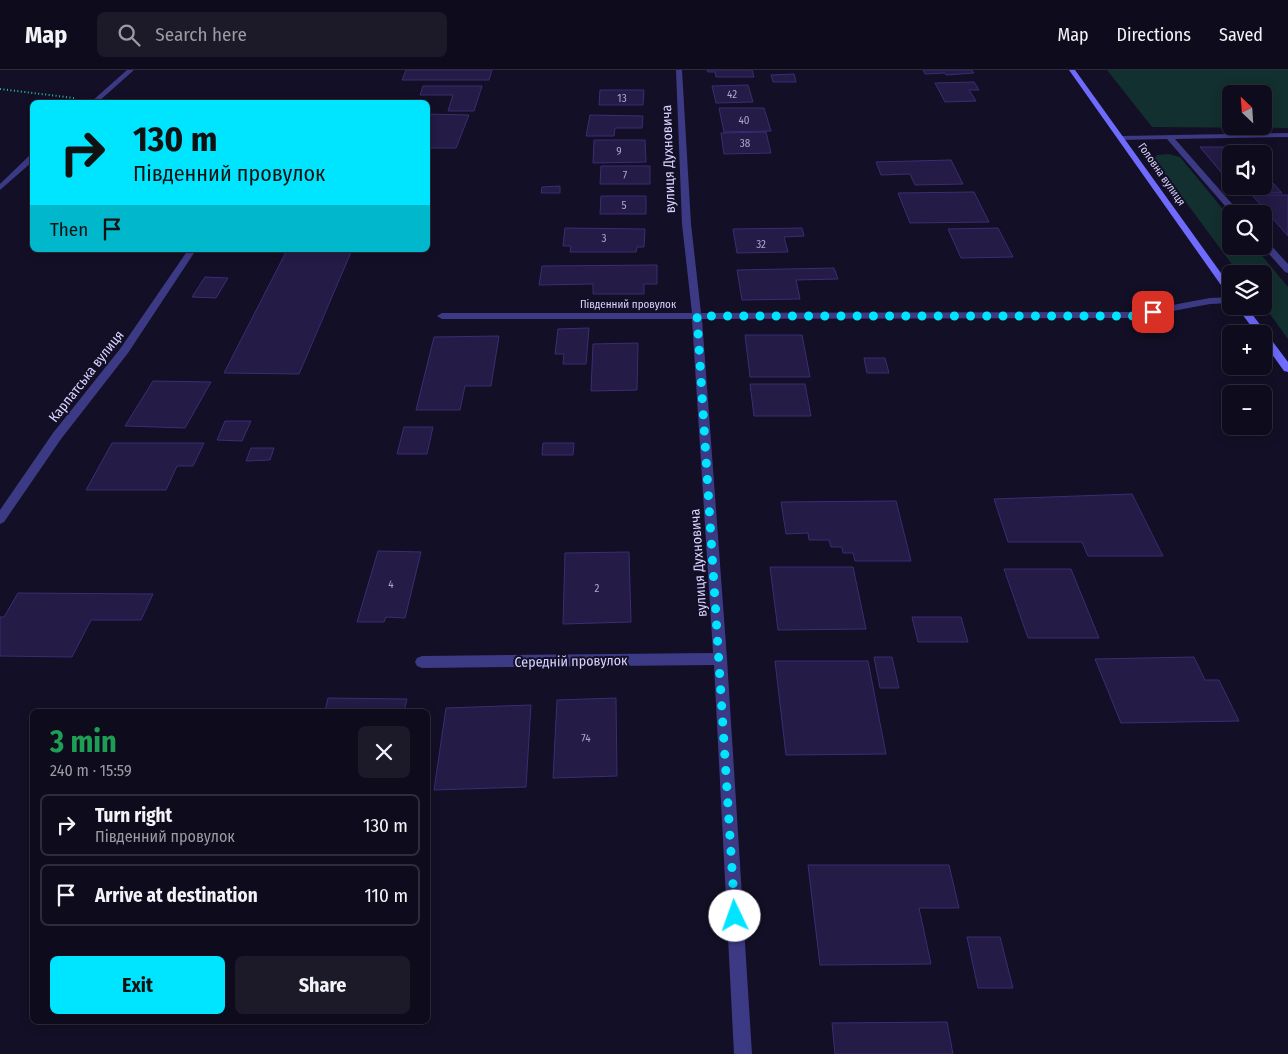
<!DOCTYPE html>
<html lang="en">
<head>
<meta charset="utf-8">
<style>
  :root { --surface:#0e0b1c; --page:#1c1929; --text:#f1f3f6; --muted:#9b9ba3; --line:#2e2b3b; --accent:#00e5ff }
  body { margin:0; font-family:"Fira Sans Condensed",sans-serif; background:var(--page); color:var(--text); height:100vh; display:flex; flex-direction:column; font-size:19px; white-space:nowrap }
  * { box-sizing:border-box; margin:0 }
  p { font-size:16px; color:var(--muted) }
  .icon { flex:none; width:28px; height:28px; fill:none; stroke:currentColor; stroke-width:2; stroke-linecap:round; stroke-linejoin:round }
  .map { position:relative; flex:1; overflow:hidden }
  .drawer { position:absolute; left:30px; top:639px; width:400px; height:315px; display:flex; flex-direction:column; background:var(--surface); border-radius:8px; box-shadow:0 2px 12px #0003,0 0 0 1px var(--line) }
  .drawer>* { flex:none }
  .top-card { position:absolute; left:30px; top:30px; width:400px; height:152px; border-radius:8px; box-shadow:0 2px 12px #0003,0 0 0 1px var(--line); background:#00e5ff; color:#111; overflow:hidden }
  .needle { width:32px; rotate:335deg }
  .controls { position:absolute; left:1222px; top:15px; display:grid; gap:10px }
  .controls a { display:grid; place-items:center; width:50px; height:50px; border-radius:8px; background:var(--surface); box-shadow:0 2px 12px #0003,0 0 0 1px var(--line); font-size:25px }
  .pin { position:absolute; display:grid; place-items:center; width:42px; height:42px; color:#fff; margin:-21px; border-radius:10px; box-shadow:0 2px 8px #0006 }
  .me { position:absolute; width:55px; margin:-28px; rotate:357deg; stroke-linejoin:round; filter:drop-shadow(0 0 4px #0008) }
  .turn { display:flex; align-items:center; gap:18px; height:105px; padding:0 20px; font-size:22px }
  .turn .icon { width:65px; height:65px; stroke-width:2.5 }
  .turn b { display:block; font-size:35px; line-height:42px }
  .then { display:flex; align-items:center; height:48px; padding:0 20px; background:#0003; gap:10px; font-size:19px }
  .round { display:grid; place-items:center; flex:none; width:52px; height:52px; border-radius:8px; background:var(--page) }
  .head { display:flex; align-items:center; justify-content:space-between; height:85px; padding:0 20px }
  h1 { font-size:30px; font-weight:700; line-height:38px; color:#1e9e55 }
  .button { display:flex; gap:10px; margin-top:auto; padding:10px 20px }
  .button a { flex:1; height:58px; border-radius:8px; background:var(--accent); color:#111; font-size:20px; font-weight:700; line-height:58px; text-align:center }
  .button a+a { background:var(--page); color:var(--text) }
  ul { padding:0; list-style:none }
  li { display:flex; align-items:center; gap:15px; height:62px; margin:0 10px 8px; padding:0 10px; border:2px solid var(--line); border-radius:8px }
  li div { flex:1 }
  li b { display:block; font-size:19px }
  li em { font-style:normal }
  header { display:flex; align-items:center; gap:30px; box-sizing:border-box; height:70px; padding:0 25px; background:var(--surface); border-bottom:1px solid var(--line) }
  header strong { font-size:24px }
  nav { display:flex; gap:28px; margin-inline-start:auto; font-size:18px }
  .search { width:350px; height:45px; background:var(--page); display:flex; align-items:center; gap:12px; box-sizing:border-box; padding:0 18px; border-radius:8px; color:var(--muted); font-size:19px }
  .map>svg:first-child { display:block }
</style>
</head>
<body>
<header>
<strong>Map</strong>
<div class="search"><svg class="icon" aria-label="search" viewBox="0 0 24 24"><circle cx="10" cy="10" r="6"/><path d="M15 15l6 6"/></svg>Search here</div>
<nav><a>Map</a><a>Directions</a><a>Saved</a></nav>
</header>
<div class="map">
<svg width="1288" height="984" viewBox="0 0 1288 984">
  <rect width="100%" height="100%" fill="#130f26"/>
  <g fill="#12302f" fill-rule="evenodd">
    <path d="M1107,0H1288V58L1152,57ZM1231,24H1264V56H1231Z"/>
    <path d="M1168,84L1180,87L1231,149V176H1254L1288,217V269L1264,236V204H1239L1154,89L1157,85Z"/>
  </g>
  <g fill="#241b47" stroke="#3b2d73">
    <path d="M406,0H492L489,10H402Z"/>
    <path d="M707,0H752L754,7H716L715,2H708Z"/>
    <path d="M923,0H972L974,3L946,5L945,3L925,4Z"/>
    <path d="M794,4L796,12H773L771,5Z"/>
    <path d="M974,12L979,20H969L976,31L945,32L935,13Z"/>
    <path d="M748,15L753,32L716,33L712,16Z"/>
    <path d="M423,16H482L474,41H448L453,25H420Z"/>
    <path d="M600,20H644L643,35H599Z"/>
    <path d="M719,38H764L771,61L724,62Z"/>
    <path d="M428,44L469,45L456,78H428Z"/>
    <path d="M590,45L643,46L642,58H615L614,66H586Z"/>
    <path d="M766,62L771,83L724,84L721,63Z"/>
    <path d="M594,70H645L646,92L593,93Z"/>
    <path d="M1200,77H1240L1246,84H1231V114Z"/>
    <path d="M951,90L963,114L915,115L910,104L881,105L876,92Z"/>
    <path d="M601,96H650V114H600Z"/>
    <path d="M1264,103L1282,123H1239L1233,116H1264Z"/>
    <path d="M560,116V123H541L542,117Z"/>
    <path d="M974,122L989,152L910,153L898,123Z"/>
    <path d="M1252,125H1288V166Z"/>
    <path d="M601,126H646V144H600Z"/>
    <path d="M565,158L645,159L644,177H637L636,182H570L571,176H563Z"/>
    <path d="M802,158L804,166L784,167L788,182L737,183L733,159Z"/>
    <path d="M998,158L1013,187L961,188L948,159Z"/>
    <path d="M287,180H352L299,304L224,303Z"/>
    <path d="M657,195V214H644V224H593V214L539,215L542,196Z"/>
    <path d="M834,198L838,209L796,210L800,229L742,230L737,200Z"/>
    <path d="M205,207L228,208L216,228L192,227Z"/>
    <path d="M589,258L586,294H563L564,284H555L558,259Z"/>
    <path d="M745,265H802L810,307H750Z"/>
    <path d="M499,266L491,316H465L460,340H416L434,267Z"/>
    <path d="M638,273L637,320L591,321L593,274Z"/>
    <path d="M864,288H885L889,303H867Z"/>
    <path d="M153,311L211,312L185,358L125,356Z"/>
    <path d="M750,314H805L811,346H754Z"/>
    <path d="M225,351H251L242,371L217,370Z"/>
    <path d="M404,357H433L427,384H397Z"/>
    <path d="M112,373H204L193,396H177L166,420H86Z"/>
    <path d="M543,373H574L573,385H542Z"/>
    <path d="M251,378H274L270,390L246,391Z"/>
    <path d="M1132,424L1163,486H1088L1082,472H1008L994,429Z"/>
    <path d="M896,431L911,491H855L853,483H843L842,477H831L829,470H809L808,463L786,464L781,432Z"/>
    <path d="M378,481L421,482L405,548L386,547L384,552H357Z"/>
    <path d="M629,482L631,552L563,554L565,483Z"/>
    <path d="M770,497H853L866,559L778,560Z"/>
    <path d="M1004,499H1071L1099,568H1028Z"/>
    <path d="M18,523L153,524L141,550H91L72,587L0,586V547H4Z"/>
    <path d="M912,547H961L968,572H918Z"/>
    <path d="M874,587H892L899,618H880Z"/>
    <path d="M1194,587L1205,610H1219L1239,651L1121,653L1095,589Z"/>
    <path d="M775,591H868L886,684L786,685Z"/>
    <path d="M328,628L407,629L404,641H325Z"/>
    <path d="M616,628L617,706L553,708L557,630Z"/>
    <path d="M531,635L526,717L434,720L446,638Z"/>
    <path d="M808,795H949L959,838H919L931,894L820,895Z"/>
    <path d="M967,867H1000L1013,918H978Z"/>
    <path d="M947,952L953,984H835L832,953Z"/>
  </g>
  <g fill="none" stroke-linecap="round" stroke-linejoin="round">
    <path stroke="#2fb8b0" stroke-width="2" stroke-dasharray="1 2.5" stroke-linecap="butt" d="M0,19L74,28"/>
    <g fill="#3d3a85" fill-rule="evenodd">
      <path d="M1288,63V67L1175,69L1241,144H1232L1167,69L1121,70L1117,68L1121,66Z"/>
      <path d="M1264,170L1267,171L1288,194V203L1285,202L1262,176H1264Z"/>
    </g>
    <g fill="#3d3a85" fill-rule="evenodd">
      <path d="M127,0H134L98,32H91Z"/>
      <path d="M676,0H682L691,154L701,243L1135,242L1210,228L1231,227V233L1210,234L1135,248L702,249L727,589L752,984H734L714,595L422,598L417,596L415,592L417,588L422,586L713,583L692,249H442L437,246L442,243H692L682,154Z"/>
      <path d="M29,86H32V92L0,120V114Z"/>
      <path d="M188,180H196L128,283L61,369L4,452L0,454V440L53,363L120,279Z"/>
    </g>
    <g fill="#6f6bff" fill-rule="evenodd">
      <path d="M1069,0H1075L1231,217V226L1228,225Z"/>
      <path d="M1236,236H1246L1288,292V302L1284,301L1264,273V264H1257Z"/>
    </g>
  </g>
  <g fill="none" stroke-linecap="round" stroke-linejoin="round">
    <path stroke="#00e5ff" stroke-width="9" stroke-dasharray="0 16.2" d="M735,846L697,246H1135L1153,242"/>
  </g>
  <g text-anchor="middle" stroke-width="4" stroke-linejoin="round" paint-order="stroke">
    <g font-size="11" fill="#aca6d1">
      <text x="732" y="28">42</text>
      <text x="622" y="32">13</text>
      <text x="744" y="54">40</text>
      <text x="745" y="77">38</text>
      <text x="619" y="85">9</text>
      <text x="625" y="109">7</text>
      <text x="624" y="139">5</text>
      <text x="604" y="172">3</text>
      <text x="761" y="178">32</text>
      <text x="391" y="518">4</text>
      <text x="597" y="522">2</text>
      <text x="586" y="672">74</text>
    </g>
    <g font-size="11" fill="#d9d4ff" stroke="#130f26">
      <text transform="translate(1162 104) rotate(55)" y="4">Головна вулиця</text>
      <text x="628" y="238">Південний провулок</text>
    </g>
    <g font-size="14" fill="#d9d4ff" stroke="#130f26">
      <text transform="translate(668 89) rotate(-92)" y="5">вулиця Духновича</text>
      <text transform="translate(86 306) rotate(-52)" y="5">Карпатська вулиця</text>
      <text transform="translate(698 493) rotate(-94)" y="5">вулиця Духновича</text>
      <text transform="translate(571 591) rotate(-1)" y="5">Середній провулок</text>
    </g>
  </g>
</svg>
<div class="controls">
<a><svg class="needle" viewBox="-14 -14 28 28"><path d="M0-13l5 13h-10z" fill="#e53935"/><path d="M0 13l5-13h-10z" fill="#9b9ba3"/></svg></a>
<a><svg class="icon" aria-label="sound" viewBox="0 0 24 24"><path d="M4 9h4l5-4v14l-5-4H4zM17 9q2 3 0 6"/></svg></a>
<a><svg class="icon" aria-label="search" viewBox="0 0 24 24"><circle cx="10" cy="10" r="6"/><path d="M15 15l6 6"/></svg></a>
<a><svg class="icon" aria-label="layers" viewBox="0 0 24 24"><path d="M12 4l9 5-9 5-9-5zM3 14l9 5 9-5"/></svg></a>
<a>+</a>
<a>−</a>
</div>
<div class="pin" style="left:1153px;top:242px;background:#d93025"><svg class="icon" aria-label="arrive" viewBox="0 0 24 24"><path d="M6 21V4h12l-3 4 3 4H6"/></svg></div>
<svg class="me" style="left:735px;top:846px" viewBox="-20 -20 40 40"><circle r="19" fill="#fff"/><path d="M0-13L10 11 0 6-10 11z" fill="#00e5ff"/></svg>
<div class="top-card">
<div class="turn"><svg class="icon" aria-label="right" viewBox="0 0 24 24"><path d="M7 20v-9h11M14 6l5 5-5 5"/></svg><div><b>130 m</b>Південний провулок</div></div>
<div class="then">Then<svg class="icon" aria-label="arrive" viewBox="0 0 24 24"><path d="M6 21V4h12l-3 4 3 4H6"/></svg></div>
</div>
<section class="drawer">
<div class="head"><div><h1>3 min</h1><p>240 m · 15:59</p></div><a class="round"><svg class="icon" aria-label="close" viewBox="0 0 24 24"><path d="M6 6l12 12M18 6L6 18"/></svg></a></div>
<ul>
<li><svg class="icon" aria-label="right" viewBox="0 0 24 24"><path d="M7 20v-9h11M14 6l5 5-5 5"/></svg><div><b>Turn right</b><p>Південний провулок</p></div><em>130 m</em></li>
<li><svg class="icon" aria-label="arrive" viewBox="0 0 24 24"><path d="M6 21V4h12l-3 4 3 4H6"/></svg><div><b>Arrive at destination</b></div><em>110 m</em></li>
</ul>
<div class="button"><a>Exit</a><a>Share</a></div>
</section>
</div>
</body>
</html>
